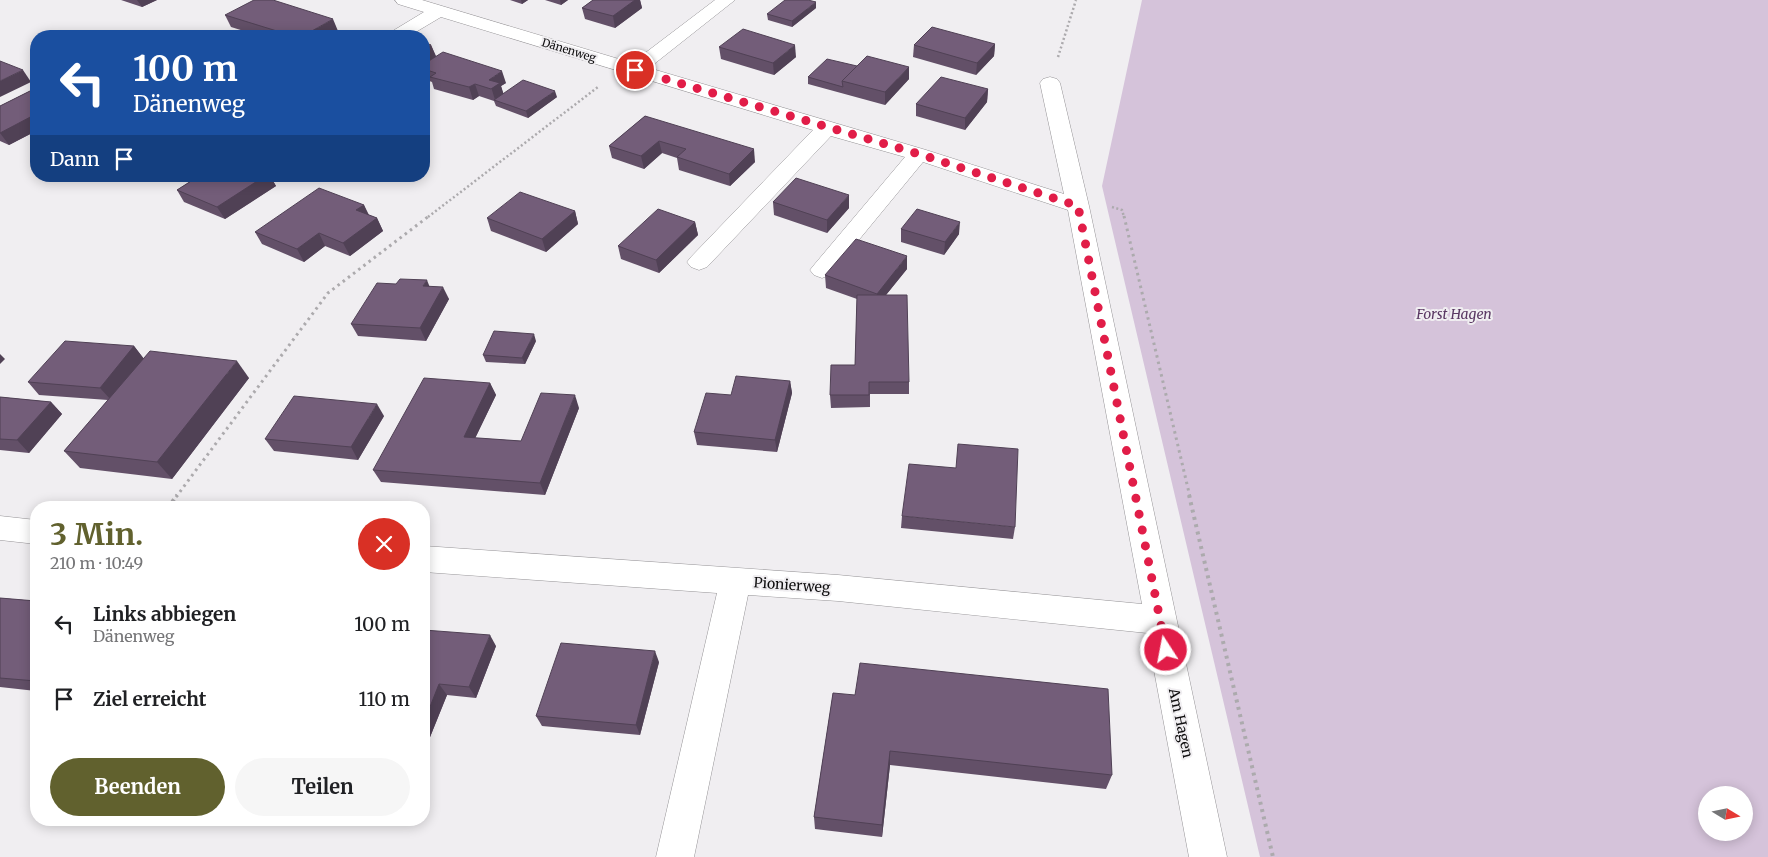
<!DOCTYPE html>
<html lang="de">
<head>
<meta charset="utf-8">
<style>
  :root { --surface:#fff; --page:#f6f6f6; --text:#202124; --muted:#757577; --accent:#61612e }
  body { margin:0; font-family:Merriweather,serif; background:var(--page); color:var(--text); height:100vh; display:flex; flex-direction:column; font-size:19px; white-space:nowrap }
  * { box-sizing:border-box; margin:0 }
  p { font-size:16px; color:var(--muted) }
  .icon { flex:none; width:28px; height:28px; fill:none; stroke:currentColor; stroke-width:2; stroke-linecap:round; stroke-linejoin:round }
  .map { position:relative; flex:1; overflow:hidden }
  .drawer { position:absolute; left:30px; top:501px; width:400px; height:325px; display:flex; flex-direction:column; background:var(--surface); border-radius:20px; box-shadow:0 2px 12px #0003 }
  .drawer>* { flex:none }
  .guide { position:absolute; left:30px; top:30px; width:400px; height:152px; border-radius:20px; box-shadow:0 2px 12px #0003; background:#1a4fa0; color:#fff; overflow:hidden }
  .needle { width:32px; rotate:100deg }
  .controls { position:absolute; left:1698px; top:786px; display:grid; gap:10px }
  .controls a { display:grid; place-items:center; width:55px; height:55px; border-radius:50%; background:var(--surface); box-shadow:0 2px 12px #0003; font-size:25px }
  .pin { position:absolute; display:grid; place-items:center; width:42px; height:42px; color:#fff; margin:-21px; border:2px solid #fff; border-radius:50%; box-shadow:0 1px 5px #0007 }
  .me { position:absolute; width:55px; margin:-28px; rotate:349deg; stroke-linejoin:round; filter:drop-shadow(0 0 4px #0008) }
  .turn { display:flex; align-items:center; gap:18px; height:105px; padding:0 20px; font-size:22px }
  .turn .icon { width:65px; height:65px; stroke-width:2.5 }
  .turn b { display:block; font-size:35px; line-height:42px }
  .then { display:flex; align-items:center; height:48px; padding:0 20px; background:#0003; gap:10px; font-size:19px }
  .round { display:grid; place-items:center; flex:none; width:52px; height:52px; border-radius:26px; background:var(--page) }
  .overview { display:flex; align-items:center; justify-content:space-between; height:85px; padding:0 20px }
  h1 { font-size:30px; font-weight:700; line-height:38px; color:var(--accent) }
  .button { display:flex; gap:10px; margin-top:auto; padding:10px 20px }
  .button a { flex:1; height:58px; border-radius:30px; background:var(--accent); color:#fff; font-size:20px; font-weight:700; line-height:58px; text-align:center }
  .button a+a { background:var(--page); color:var(--text) }
  ul { padding:0; list-style:none }
  li { display:flex; align-items:center; gap:15px; height:75px; padding:0 20px }
  li div { flex:1 }
  li b { display:block; font-size:19px }
  li em { font-style:normal }
  .map>svg:first-child { display:block }
</style>
</head>
<body>
<div class="map">
<svg width="1768" height="857" viewBox="0 0 1768 857">
  <rect width="100%" height="100%" fill="#f0eef1"/>
  <path fill="#d5c3da" fill-rule="evenodd" d="M1142,0H1768V857H1260L1102,186ZM1706,795H1744V832H1706Z"/>
  <g fill="none" stroke-linecap="round" stroke-linejoin="round">
    <g stroke="#959396" stroke-width="1">
      <g id="minor">
        <path d="M395,0H422L632,63L715,0H735L649,68L926,150L1064,194L1040,83L1043,79L1050,77L1057,79L1060,83L1089,206L1227,857H1189L1147,633L838,601L748,595L694,857H656L717,593L424,572V546L838,575L1142,604L1068,210L923,162L830,275L822,278L814,275L810,270L814,265L905,157L831,136L707,267L699,270L691,267L687,262L691,257L813,130L441,17L409,36H388L391,32L424,12L398,4Z"/>
        <path d="M0,516L36,520V544L0,540Z"/>
      </g>
    </g>
    <g stroke="#acaaad" stroke-width="2.5" stroke-dasharray="2 2.5" stroke-linecap="butt">
      <path d="M1058,57L1076,0"/>
      <path d="M1112,207L1122,210L1124,217"/>
      <path d="M428,217L598,87"/>
    </g>
    <g stroke="#acaaad" stroke-width="3" stroke-dasharray="2.5 4" stroke-linecap="butt">
      <path d="M1124,216L1190,497"/>
      <path d="M176,497L328,293L429,216"/>
    </g>
    <g stroke="#acaaad" stroke-width="4" stroke-dasharray="3 4.5" stroke-linecap="butt">
      <path d="M1189,495L1273,857"/>
      <path d="M168,508L177,495"/>
    </g>
    <use href="#minor" fill="#fff" fill-rule="evenodd"/>
  </g>
  <g fill="#635068">
    <path d="M121,0H157L142,7Z"/>
    <path d="M510,0H528L522,4Z"/>
    <path d="M545,0H568L561,5Z"/>
    <path d="M593,0H640L642,8L615,28L585,19L582,8Z"/>
    <path d="M816,8L792,27L768,20L767,14Z"/>
    <path d="M225,15L338,31L329,36H260L231,27Z"/>
    <path d="M995,44L994,56L976,75L913,57L914,45Z"/>
    <path d="M431,45L436,56L506,83L501,86L503,94L557,97L528,118L496,106L494,101L479,96L473,100L434,89L432,82L424,79V64Z"/>
    <path d="M719,47L796,57L774,75L721,59Z"/>
    <path d="M808,77L909,79L885,105L808,84Z"/>
    <path d="M36,88V131L9,145L0,141V106Z"/>
    <path d="M988,89L987,102L965,130L916,116V104Z"/>
    <path d="M645,116L755,162L730,186L679,170L677,158L662,153L644,169L612,158L609,146Z"/>
    <path d="M199,176H270L276,186L225,219L184,202L177,190Z"/>
    <path d="M773,202L849,208L827,233L774,215Z"/>
    <path d="M364,205L368,215L377,218L383,231L350,256L325,246L304,262L262,244L255,232Z"/>
    <path d="M575,211L578,224L546,252L491,231L487,218Z"/>
    <path d="M695,222L698,235L659,273L621,259L618,246Z"/>
    <path d="M901,229L959,234L944,255L901,242Z"/>
    <path d="M907,269L886,295L909,382V394H870V407L831,408L830,395L855,365L857,299L826,288L825,275Z"/>
    <path d="M396,284L429,286L449,299L426,341L358,336L351,324Z"/>
    <path d="M536,341L525,364L486,362L483,355Z"/>
    <path d="M134,346L144,359L249,378L172,479L80,468L64,451L108,400L39,395L28,382Z"/>
    <path d="M790,381L792,393L777,452L697,445L694,432L731,395Z"/>
    <path d="M490,383L496,395L475,438L521,441L579,408L545,495L381,482L373,470Z"/>
    <path d="M0,397L51,402L62,414L29,453L0,450Z"/>
    <path d="M384,416L358,460L274,451L265,439Z"/>
    <path d="M902,516L1015,527L1013,539L901,528Z"/>
    <path d="M0,598L36,601V691L0,687Z"/>
    <path d="M424,630L496,646L476,698L447,695L424,752Z"/>
    <path d="M659,662L640,735L542,726L536,716Z"/>
    <path d="M833,693L1112,775L1106,789L890,765L882,837L815,829L814,817Z"/>
  </g>
  <g fill="#504155">
    <path d="M137,0H157L142,7Z"/>
    <path d="M521,0H528L522,4Z"/>
    <path d="M560,0H568L561,5Z"/>
    <path d="M635,0H640L642,8L615,28L613,16Z"/>
    <path d="M816,2V8L792,27V21Z"/>
    <path d="M333,19L338,31L329,36H303Z"/>
    <path d="M995,44L994,56L976,75L977,63Z"/>
    <path d="M431,45L436,57L424,64V49Z"/>
    <path d="M795,45L796,57L774,75L773,63Z"/>
    <path d="M909,67V79L885,105V92Z"/>
    <path d="M23,70L31,82L0,97V81Z"/>
    <path d="M502,71L506,83L501,86L504,95L495,100L489,80Z"/>
    <path d="M475,84L479,96L473,100L469,87Z"/>
    <path d="M988,89L987,102L965,130V118Z"/>
    <path d="M555,91L557,97L528,118L526,111Z"/>
    <path d="M36,114V131L9,145L0,133Z"/>
    <path d="M659,141L662,153L644,169L641,156Z"/>
    <path d="M754,149L755,162L730,186L729,174Z"/>
    <path d="M265,176H270L276,186L225,219L217,207Z"/>
    <path d="M849,195V208L827,233V220Z"/>
    <path d="M364,205L370,217L356,210Z"/>
    <path d="M575,211L578,224L546,252L542,239Z"/>
    <path d="M377,218L383,231L350,256L343,243Z"/>
    <path d="M695,222L698,235L659,273L656,260Z"/>
    <path d="M960,222L959,234L944,255L945,242Z"/>
    <path d="M319,233L325,246L304,262L297,249Z"/>
    <path d="M907,256V269L877,306V294Z"/>
    <path d="M427,280L432,293L423,286Z"/>
    <path d="M443,287L449,299L426,341L420,328Z"/>
    <path d="M534,334L536,341L525,364L522,358Z"/>
    <path d="M134,346L144,359L111,400L100,388Z"/>
    <path d="M0,354L5,359L0,364Z"/>
    <path d="M237,361L249,378L172,479L157,462Z"/>
    <path d="M790,381L792,393L777,452L775,440Z"/>
    <path d="M490,383L496,395L470,449L464,437Z"/>
    <path d="M575,395L579,408L545,495L540,483Z"/>
    <path d="M51,402L62,414L29,453L17,440Z"/>
    <path d="M377,404L384,416L358,460L351,447Z"/>
    <path d="M490,635L496,646L476,698L469,687Z"/>
    <path d="M655,651L659,662L640,735L636,725Z"/>
    <path d="M439,684L447,695L424,752V722Z"/>
    <path d="M890,751V765L882,837V825Z"/>
  </g>
  <g fill="#735d79" stroke="#504155">
    <path d="M254,0H273L333,19L303,36H293L225,15Z"/>
    <path d="M593,0H635L613,16L582,8Z"/>
    <path d="M785,0H808L816,2L792,21L767,14Z"/>
    <path d="M932,27L995,44L977,63L914,45Z"/>
    <path d="M743,29L795,45L773,63L719,47Z"/>
    <path d="M398,34L406,36H393Z"/>
    <path d="M424,42L431,45L424,49Z"/>
    <path d="M443,52L502,71L489,80L500,83L491,89L475,84L469,87L430,77L436,73L424,69V64Z"/>
    <path d="M867,56L909,67L885,92L842,81Z"/>
    <path d="M827,59L857,66L842,81L843,87L808,77Z"/>
    <path d="M0,61L23,70L0,81Z"/>
    <path d="M941,77L988,89L965,118L916,104Z"/>
    <path d="M523,80L555,91L526,111L494,100Z"/>
    <path d="M36,88V114L0,133V106Z"/>
    <path d="M645,116L754,149L729,174L677,157L686,149L659,141L641,156L609,146Z"/>
    <path d="M199,176H265L217,207L177,190Z"/>
    <path d="M796,178L849,195L827,220L773,202Z"/>
    <path d="M319,188L364,205L356,210L377,218L343,243L319,233L297,249L255,232Z"/>
    <path d="M520,192L575,211L542,239L487,218Z"/>
    <path d="M658,209L695,222L656,260L618,246Z"/>
    <path d="M917,209L960,222L945,242L901,229Z"/>
    <path d="M856,239L907,256L877,294L825,275Z"/>
    <path d="M400,279L427,280L423,286L443,287L420,328L351,324L377,283L396,284Z"/>
    <path d="M857,295H907L909,382H869V395H830L831,365H855Z"/>
    <path d="M494,331L534,334L522,358L483,355Z"/>
    <path d="M65,341L134,346L100,388L28,382Z"/>
    <path d="M150,351L237,361L157,462L64,451Z"/>
    <path d="M736,376L790,381L775,440L694,432L706,393L731,395Z"/>
    <path d="M424,378L490,383L464,437L521,441L541,393L575,395L540,483L373,470Z"/>
    <path d="M294,396L377,404L351,447L265,439Z"/>
    <path d="M0,397L51,402L17,440L0,439Z"/>
    <path d="M958,444L1018,449L1015,527L902,516L909,464L956,468Z"/>
    <path d="M0,598L36,601V681L0,678Z"/>
    <path d="M424,630L490,635L469,687L439,684L424,722Z"/>
    <path d="M561,643L655,651L636,725L536,716Z"/>
    <path d="M860,663L1108,689L1112,775L890,751L882,825L814,817L833,693L855,695Z"/>
  </g>
  <g fill="none" stroke-linecap="round" stroke-linejoin="round">
    <path stroke="#e11d48" stroke-width="9" stroke-dasharray="0 16.2" d="M635,70L919,154L1078,206L1166,650"/>
  </g>
  <g text-anchor="middle" stroke-width="4" stroke-linejoin="round" paint-order="stroke">
    <g font-size="11" fill="#0e0d0e" stroke="#f0eef1">
      <text transform="translate(569 50) rotate(17)" y="4">Dänenweg</text>
    </g>
    <g font-size="14" font-style="italic" fill="#5b3964" stroke="#f0eef1">
      <text x="1454" y="319">Forst Hagen</text>
    </g>
    <g font-size="14" fill="#0e0d0e" stroke="#f0eef1">
      <text transform="translate(792 585) rotate(4)" y="5">Pionierweg</text>
      <text transform="translate(1181 723) rotate(78)" y="5">Am Hagen</text>
    </g>
  </g>
</svg>
<div class="controls">
<a><svg class="needle" viewBox="-14 -14 28 28"><path d="M0-13l5 13h-10z" fill="#e53935"/><path d="M0 13l5-13h-10z" fill="#757577"/></svg></a>
</div>
<div class="pin" style="left:635px;top:70px;background:#d93025"><svg class="icon" aria-label="arrive" viewBox="0 0 24 24"><path d="M6 21V4h12l-3 4 3 4H6"/></svg></div>
<svg class="me" style="left:1166px;top:650px" viewBox="-20 -20 40 40"><circle r="17" fill="#e11d48" stroke="#fff" stroke-width="3"/><path d="M0-11L8 9 0 5-8 9z" fill="#fff"/></svg>
<div class="guide">
<div class="turn"><svg class="icon" aria-label="left" viewBox="0 0 24 24"><path d="M17 20v-9H6M10 6l-5 5 5 5"/></svg><div><b>100 m</b>Dänenweg</div></div>
<div class="then">Dann<svg class="icon" aria-label="arrive" viewBox="0 0 24 24"><path d="M6 21V4h12l-3 4 3 4H6"/></svg></div>
</div>
<section class="drawer">
<div class="overview"><div><h1>3 Min.</h1><p>210 m · 10:49</p></div><a class="round" style="background:#d93025;color:#fff"><svg class="icon" aria-label="close" viewBox="0 0 24 24"><path d="M6 6l12 12M18 6L6 18"/></svg></a></div>
<ul>
<li><svg class="icon" aria-label="left" viewBox="0 0 24 24"><path d="M17 20v-9H6M10 6l-5 5 5 5"/></svg><div><b>Links abbiegen</b><p>Dänenweg</p></div><em>100 m</em></li>
<li><svg class="icon" aria-label="arrive" viewBox="0 0 24 24"><path d="M6 21V4h12l-3 4 3 4H6"/></svg><div><b>Ziel erreicht</b></div><em>110 m</em></li>
</ul>
<div class="button"><a>Beenden</a><a>Teilen</a></div>
</section>
</div>
</body>
</html>
